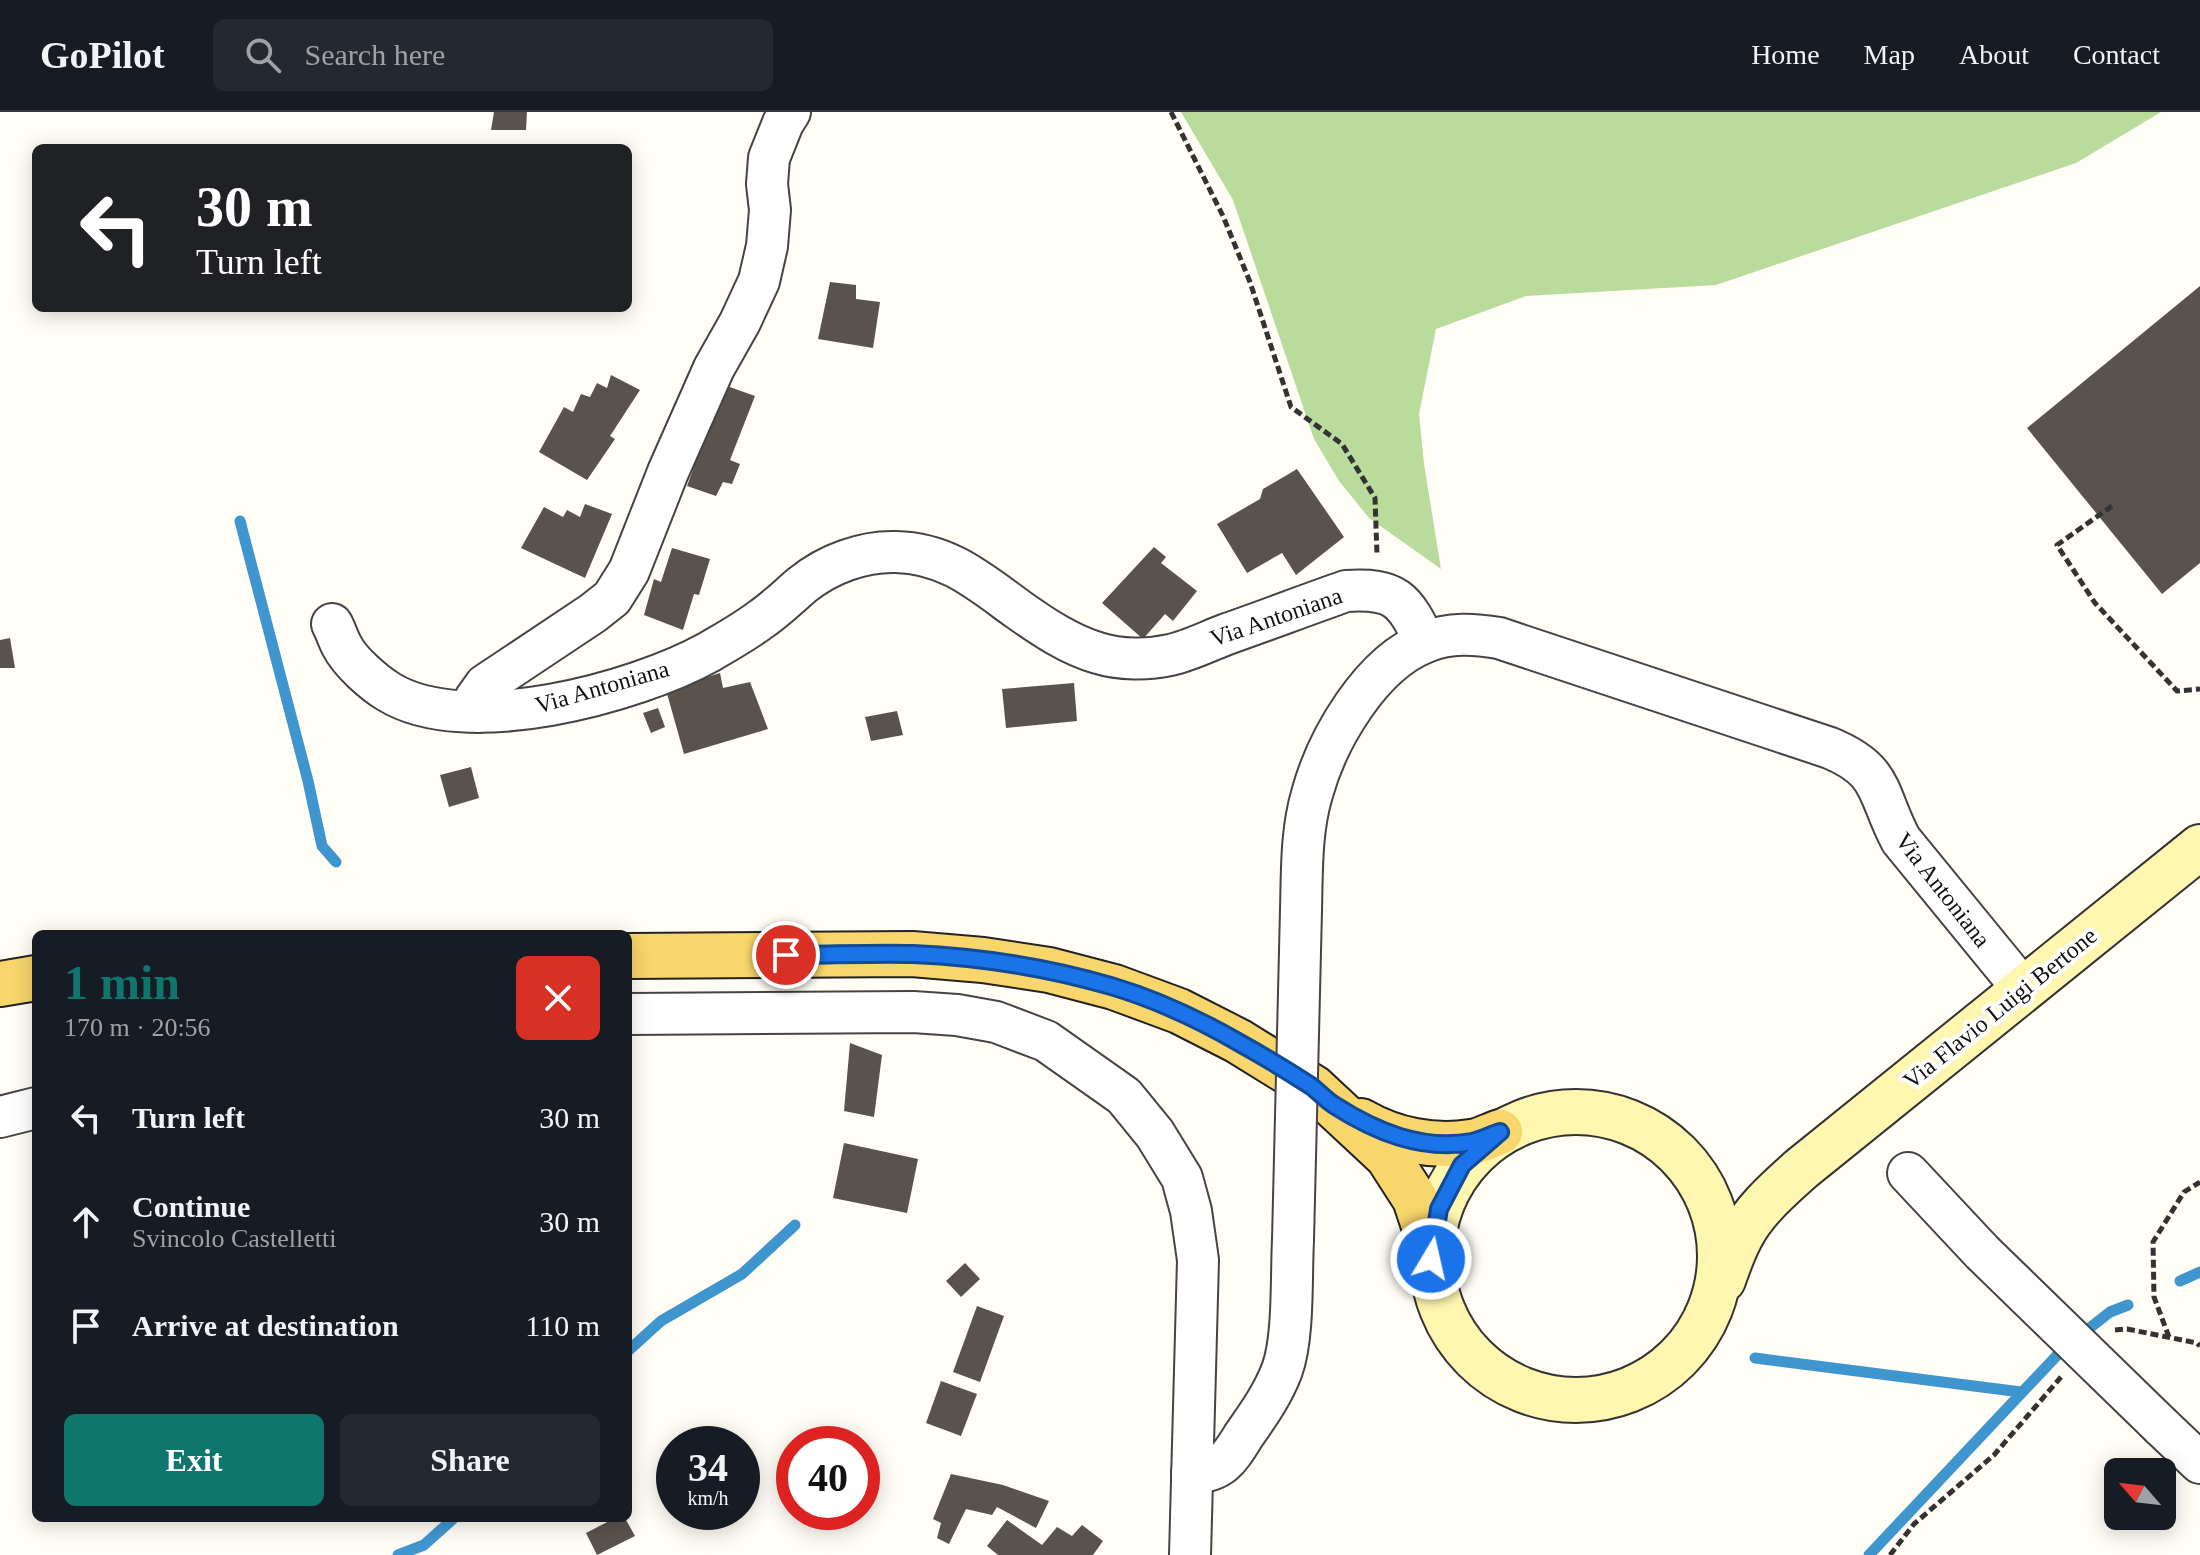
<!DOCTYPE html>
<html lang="en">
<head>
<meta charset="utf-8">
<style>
  :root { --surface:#171b24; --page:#242831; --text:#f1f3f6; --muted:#9ea1a6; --line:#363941; --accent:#0f766e }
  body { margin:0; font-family:Georgia,serif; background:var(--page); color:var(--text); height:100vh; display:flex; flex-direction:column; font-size:30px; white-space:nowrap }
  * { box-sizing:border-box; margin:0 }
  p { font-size:26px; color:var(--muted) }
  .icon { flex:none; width:44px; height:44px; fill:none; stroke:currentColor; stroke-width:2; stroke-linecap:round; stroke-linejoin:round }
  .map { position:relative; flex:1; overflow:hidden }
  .side { position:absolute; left:32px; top:818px; width:600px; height:592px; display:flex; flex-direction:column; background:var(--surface); border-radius:12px; box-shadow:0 4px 20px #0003 }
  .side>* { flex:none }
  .top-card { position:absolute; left:32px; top:32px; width:600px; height:168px; border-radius:12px; box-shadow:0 4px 20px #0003; background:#202124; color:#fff; overflow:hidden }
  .needle { width:52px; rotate:298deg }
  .tools { position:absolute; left:2104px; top:1346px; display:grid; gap:16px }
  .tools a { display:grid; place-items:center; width:72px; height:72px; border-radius:12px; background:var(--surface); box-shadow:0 4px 20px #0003; font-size:40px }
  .speed { position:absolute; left:656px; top:1314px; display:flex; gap:16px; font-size:40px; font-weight:700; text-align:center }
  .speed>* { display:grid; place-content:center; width:104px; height:104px; border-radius:50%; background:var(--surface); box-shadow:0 4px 20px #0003; line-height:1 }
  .speed small { font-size:20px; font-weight:400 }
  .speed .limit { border:12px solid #d22; background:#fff; color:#111 }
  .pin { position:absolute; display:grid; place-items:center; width:68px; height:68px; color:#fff; margin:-34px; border:4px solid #fff; border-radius:50%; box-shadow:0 2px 8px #0007 }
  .me { position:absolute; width:88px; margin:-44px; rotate:9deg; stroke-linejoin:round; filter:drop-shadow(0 0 6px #0008) }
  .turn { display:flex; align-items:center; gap:28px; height:168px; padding:0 32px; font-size:36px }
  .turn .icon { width:104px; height:104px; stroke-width:2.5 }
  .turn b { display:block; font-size:56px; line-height:68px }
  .round { display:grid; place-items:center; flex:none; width:84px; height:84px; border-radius:12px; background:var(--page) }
  .head { display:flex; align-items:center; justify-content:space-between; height:136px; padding:0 32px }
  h1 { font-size:48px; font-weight:700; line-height:60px; color:var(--accent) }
  .button { display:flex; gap:16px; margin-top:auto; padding:16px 32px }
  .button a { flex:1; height:92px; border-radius:12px; background:var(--accent); color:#fff; font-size:32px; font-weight:700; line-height:92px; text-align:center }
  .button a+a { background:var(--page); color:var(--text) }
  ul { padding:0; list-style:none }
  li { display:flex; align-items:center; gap:24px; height:104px; padding:0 32px }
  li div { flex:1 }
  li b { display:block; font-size:30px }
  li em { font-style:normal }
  header { display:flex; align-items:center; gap:48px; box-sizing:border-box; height:112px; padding:0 40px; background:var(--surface); border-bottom:2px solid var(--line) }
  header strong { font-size:38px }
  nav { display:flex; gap:44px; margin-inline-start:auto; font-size:28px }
  .search { width:560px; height:72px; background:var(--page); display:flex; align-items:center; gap:20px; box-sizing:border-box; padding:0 28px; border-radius:12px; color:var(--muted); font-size:30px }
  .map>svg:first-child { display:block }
</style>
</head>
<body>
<header>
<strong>GoPilot</strong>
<div class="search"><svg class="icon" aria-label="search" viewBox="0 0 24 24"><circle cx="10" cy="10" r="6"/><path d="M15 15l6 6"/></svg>Search here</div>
<nav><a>Home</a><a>Map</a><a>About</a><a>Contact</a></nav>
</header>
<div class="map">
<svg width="2200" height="1443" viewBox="0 0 2200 1443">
  <rect width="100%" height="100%" fill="#fffdf5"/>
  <path fill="#b9dc9c" d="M1181,0H2161L2076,51L1716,173L1526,184L1436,217L1419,302L1424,352L1441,457L1369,406L1339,369L1314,327L1233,88Z"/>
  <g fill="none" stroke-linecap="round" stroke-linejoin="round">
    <g stroke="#3f96cf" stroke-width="11">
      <path d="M240,409L308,669L322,734L336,750"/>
      <path d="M2180,1169L2200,1160"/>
      <path d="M628,1239L661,1209L742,1162L795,1113"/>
      <path d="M1755,1246L2021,1280"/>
      <path d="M398,1443L424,1433L454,1406"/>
      <path d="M1869,1443L2063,1237L2110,1200L2128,1193"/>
    </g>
  </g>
  <g fill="#5a524d">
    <path d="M494,0H527L526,18H491Z"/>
    <path d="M830,170L856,173V187L880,190L873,236L818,227Z"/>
    <path d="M2200,174V451L2162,482L2027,316Z"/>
    <path d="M611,263L640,278L610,324L615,327L587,368L539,340L564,295L573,300L581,282L590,285L597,271L607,276Z"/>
    <path d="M724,273L755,284L730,348L740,352L732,372L723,370L716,384L687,374Z"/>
    <path d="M1297,357L1344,425L1296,463L1282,441L1247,461L1217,412L1260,387L1263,377Z"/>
    <path d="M585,392L612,402L585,466L521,436L544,395L563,405L567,398L580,405Z"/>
    <path d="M1154,435L1166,445L1161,451L1197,479L1173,509L1165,502L1143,527L1102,491Z"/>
    <path d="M672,436L710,447L699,483L694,482L683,518L644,503L654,467L661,470Z"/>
    <path d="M10,526L15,556H0V528Z"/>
    <path d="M720,561L723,576L750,570L768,617L684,642L666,578Z"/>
    <path d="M1074,571L1077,609L1006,616L1002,577Z"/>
    <path d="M658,596L665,615L651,621L643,601Z"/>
    <path d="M897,599L903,623L871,629L865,605Z"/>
    <path d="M471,655L479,686L449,695L440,663Z"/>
    <path d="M850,931L882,943L874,1005L844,999Z"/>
    <path d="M844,1031L918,1047L907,1101L833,1086Z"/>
    <path d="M965,1151L980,1167L961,1185L946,1169Z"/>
    <path d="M977,1194L1004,1204L980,1270L953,1260Z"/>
    <path d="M941,1269L977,1282L961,1324L926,1311Z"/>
    <path d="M951,1362L1003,1373L1049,1389L1036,1416L997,1395L992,1403L966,1397L949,1432L937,1426L941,1411L933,1407Z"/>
    <path d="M615,1406H625L635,1424L597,1443L586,1421Z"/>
    <path d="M1007,1408L1042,1433L1057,1415L1072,1424L1082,1413L1103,1429L1093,1443H998L987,1434Z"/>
  </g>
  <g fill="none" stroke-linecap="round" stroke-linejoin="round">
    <g stroke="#444" stroke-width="44">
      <g id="street">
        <path d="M332,512C336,519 338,527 342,534C350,550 374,571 389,580C466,627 635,581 709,540C726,530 744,520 760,508C775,498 788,485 802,473C828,452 863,439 896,440C948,441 980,470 1019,498C1043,515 1070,533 1098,541C1120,548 1148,548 1170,543C1189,539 1208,529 1227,522C1267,508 1306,493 1346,479C1396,476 1404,487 1425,530"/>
        <path d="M478,600L474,594L475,587L485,573L593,501L612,486L629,459L668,360L714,256L740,210L759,169L767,134L770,98L767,72L769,46L783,11L790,0"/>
        <path d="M1301,798C1302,759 1301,719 1312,682C1327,627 1371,551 1426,530C1450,520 1475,522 1499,526L1830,636C1885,659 1876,681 1901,728L2023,877"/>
        <path d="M628,902L913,900L957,903L996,910L1046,929L1124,984L1155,1022L1182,1066L1191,1099L1198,1148L1190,1443"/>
        <path d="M0,1005L36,996"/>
        <path d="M1908,1061L1982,1140"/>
        <path d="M2161,1314L2200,1351"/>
        <path d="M1192,1361C1222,1360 1229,1347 1244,1323C1258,1303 1273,1282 1282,1258C1294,1225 1291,1165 1293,1128"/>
      </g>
    </g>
    <g stroke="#333" stroke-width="48">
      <g id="secondary">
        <circle cx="1576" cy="1144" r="144"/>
        <path d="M1723,1168C1728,1154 1733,1139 1740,1126C1754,1098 1778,1078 1801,1057L2200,735"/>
      </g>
    </g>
    <g stroke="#222" stroke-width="48">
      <g id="primary">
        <path d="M628,844L912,842L983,848L1049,858L1114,875L1179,899L1238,929L1314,976L1388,1045L1415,1087L1432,1138"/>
        <path d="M0,872L36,866"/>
        <path d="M1361,1009C1394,1028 1433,1036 1471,1030C1481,1029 1491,1023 1500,1020"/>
      </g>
    </g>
    <g stroke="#333" stroke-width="5" stroke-dasharray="8 4" stroke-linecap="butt">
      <path d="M1171,0L1223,104L1250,170L1291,295L1342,332L1375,386L1377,443"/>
      <path d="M2112,394L2057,433L2095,491L2177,579L2200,577"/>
      <path d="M2115,1218L2127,1217L2197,1231L2200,1234"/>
      <path d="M2169,1225L2154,1185L2153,1130L2184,1080L2200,1070"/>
      <path d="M1890,1443L1914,1412L1994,1343L2061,1265"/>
    </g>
    <use href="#street" stroke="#fff" stroke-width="40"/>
    <use href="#secondary" stroke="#fff6b0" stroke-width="44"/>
    <use href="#primary" stroke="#f9d66b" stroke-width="44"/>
    <g stroke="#444" stroke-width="44" stroke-linecap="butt">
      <g id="street-bridge">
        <path d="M1293,1128L1301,798"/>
        <path d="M1982,1140L2161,1314"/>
      </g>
    </g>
    <use href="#street-bridge" stroke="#fff" stroke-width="40"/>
  </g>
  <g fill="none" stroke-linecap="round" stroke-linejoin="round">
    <g stroke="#114b97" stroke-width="20">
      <path id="route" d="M786,843C828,843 871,841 913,842C980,845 1046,855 1111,874C1155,887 1198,907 1238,930C1263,944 1288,959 1311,974C1319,980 1326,988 1334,993C1376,1020 1422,1039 1472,1030C1481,1028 1491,1023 1500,1020L1462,1053L1439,1097L1431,1147"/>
    </g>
    <use href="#route" stroke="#1a73e8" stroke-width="14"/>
  </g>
  <g text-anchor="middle" stroke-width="8" stroke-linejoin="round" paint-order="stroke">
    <g font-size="24" fill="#111" stroke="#fff">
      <text transform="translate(1276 505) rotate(-19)" y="8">Via Antoniana</text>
      <text transform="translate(602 575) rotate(-16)" y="8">Via Antoniana</text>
      <text transform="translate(1943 778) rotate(52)" y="8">Via Antoniana</text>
      <text transform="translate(2000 896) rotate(-39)" y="8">Via Flavio Luigi Bertone</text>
    </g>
  </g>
</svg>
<div class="tools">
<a><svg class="needle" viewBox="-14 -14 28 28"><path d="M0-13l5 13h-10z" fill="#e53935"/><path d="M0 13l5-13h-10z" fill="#9ea1a6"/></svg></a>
</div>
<div class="speed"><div>34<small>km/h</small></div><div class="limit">40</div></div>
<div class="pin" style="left:786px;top:843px;background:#d93025"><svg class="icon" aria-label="arrive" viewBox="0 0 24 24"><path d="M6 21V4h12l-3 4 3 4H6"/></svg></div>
<svg class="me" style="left:1431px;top:1147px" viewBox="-20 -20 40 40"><circle r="17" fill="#1a73e8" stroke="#fff" stroke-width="3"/><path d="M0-11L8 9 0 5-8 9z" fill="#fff"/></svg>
<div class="top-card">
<div class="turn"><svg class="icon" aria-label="left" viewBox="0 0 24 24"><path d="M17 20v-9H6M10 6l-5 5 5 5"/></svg><div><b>30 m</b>Turn left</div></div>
</div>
<section class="side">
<div class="head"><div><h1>1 min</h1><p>170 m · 20:56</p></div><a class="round" style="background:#d93025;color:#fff"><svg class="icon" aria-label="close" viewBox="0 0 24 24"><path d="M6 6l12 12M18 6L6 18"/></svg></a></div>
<ul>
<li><svg class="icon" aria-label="left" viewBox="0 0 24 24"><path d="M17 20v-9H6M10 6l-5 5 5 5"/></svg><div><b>Turn left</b></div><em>30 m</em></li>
<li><svg class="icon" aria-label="ahead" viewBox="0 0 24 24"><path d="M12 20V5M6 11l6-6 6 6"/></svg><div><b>Continue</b><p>Svincolo Castelletti</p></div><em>30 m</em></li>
<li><svg class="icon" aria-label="arrive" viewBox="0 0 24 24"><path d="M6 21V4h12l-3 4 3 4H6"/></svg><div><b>Arrive at destination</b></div><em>110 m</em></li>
</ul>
<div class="button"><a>Exit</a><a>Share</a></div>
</section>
</div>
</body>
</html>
